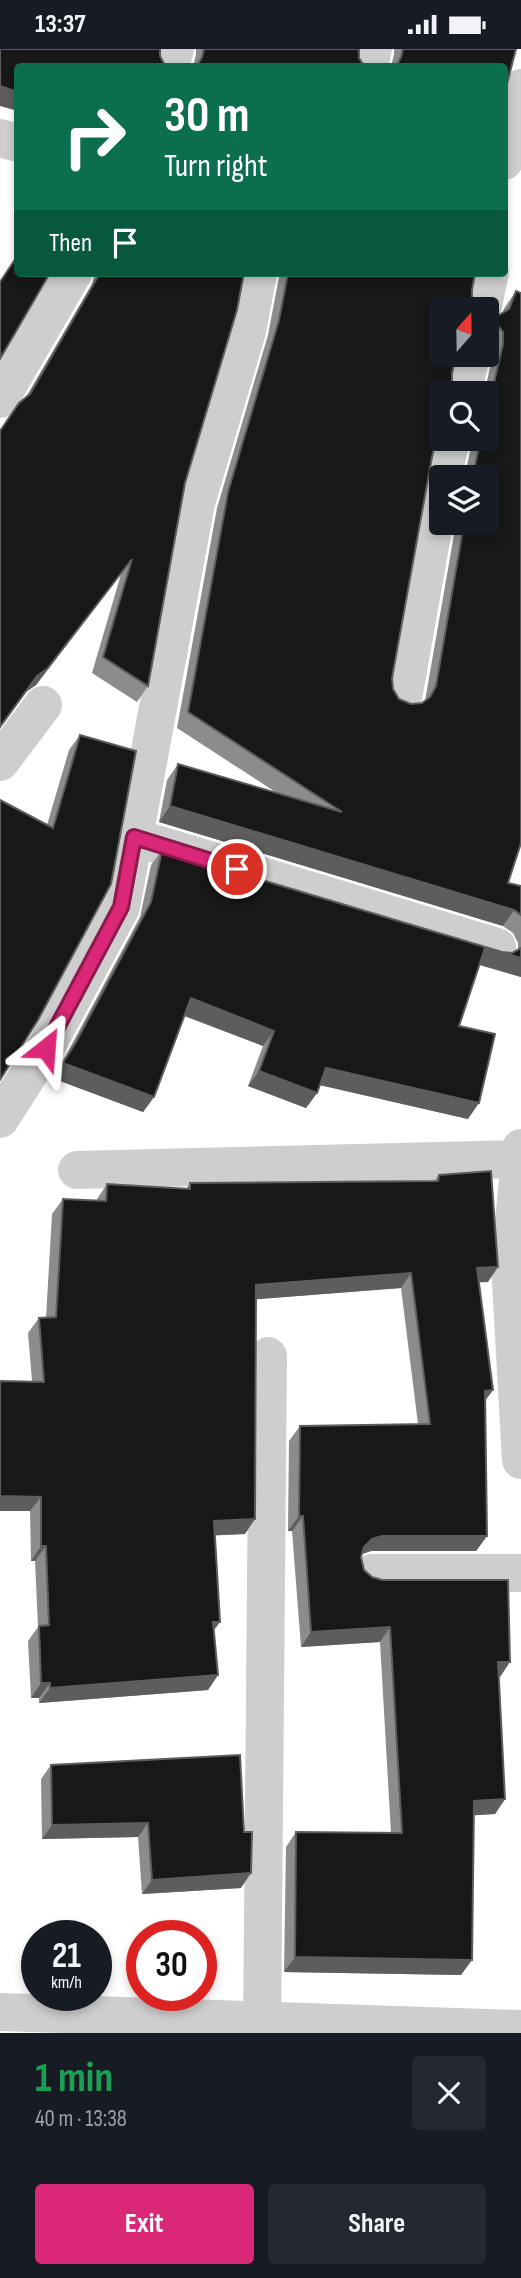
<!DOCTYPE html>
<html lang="en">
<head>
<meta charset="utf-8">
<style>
  :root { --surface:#171b24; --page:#242831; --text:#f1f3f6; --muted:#9ea1a6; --accent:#db2777 }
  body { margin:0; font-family:"Sofia Sans Condensed",sans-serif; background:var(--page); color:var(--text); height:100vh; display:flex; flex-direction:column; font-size:26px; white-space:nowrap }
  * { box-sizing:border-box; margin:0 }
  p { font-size:23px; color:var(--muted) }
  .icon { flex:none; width:38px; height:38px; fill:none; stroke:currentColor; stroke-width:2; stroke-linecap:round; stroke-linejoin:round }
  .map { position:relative; height:1984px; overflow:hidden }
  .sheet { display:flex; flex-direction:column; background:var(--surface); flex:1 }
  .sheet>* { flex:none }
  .guide { position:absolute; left:14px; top:14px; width:494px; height:214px; border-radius:7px; box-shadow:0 4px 10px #0003; background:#0b6e4f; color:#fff; overflow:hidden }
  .needle { width:46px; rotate:20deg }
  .tools { position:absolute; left:429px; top:248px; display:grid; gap:14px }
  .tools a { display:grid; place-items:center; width:70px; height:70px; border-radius:7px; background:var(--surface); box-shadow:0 4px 10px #0003; font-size:35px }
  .speed { position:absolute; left:21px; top:1871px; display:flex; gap:14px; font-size:35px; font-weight:700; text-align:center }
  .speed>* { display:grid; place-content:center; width:91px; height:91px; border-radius:50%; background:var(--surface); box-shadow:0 4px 10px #0003; line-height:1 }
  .speed small { font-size:18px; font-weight:400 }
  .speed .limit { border:10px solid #d22; background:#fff; color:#111 }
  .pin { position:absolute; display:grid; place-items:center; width:60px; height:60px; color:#fff; margin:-30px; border:4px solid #fff; border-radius:50%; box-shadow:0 2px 7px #0007 }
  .me { position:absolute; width:77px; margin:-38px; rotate:28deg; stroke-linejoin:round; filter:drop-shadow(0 0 5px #0008) }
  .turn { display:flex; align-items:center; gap:24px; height:147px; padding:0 35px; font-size:32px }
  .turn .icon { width:91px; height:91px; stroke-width:2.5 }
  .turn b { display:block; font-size:49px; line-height:60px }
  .then { display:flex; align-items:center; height:66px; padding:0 35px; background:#0003; gap:14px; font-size:26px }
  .round { display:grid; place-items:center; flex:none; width:74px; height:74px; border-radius:7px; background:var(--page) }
  .overview { display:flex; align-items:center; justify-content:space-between; height:119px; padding:0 35px }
  h1 { font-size:42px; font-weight:700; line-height:52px; color:#1e9e55 }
  .action { display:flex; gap:14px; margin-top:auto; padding:14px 35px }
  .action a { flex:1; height:80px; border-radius:7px; background:var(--accent); color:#fff; font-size:28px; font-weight:700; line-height:80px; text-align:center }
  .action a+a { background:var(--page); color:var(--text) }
  .status { display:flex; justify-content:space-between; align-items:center; height:49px; padding:0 35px; background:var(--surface); direction:ltr }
  .status svg { height:19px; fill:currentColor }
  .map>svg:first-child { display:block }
</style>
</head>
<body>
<div class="status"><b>13:37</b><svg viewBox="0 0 49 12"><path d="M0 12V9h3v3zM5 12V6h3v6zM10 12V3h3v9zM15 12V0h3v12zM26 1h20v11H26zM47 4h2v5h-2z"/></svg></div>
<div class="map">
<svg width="521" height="1984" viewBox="0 0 521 1984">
  <rect width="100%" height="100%" fill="#fff"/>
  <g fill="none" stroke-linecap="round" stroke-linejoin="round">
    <g stroke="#cecece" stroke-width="38">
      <path d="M170,18L175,0"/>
      <path d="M369,18L373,0"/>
      <path d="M0,89L18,94"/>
      <path d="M504,112L521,39"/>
      <path d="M482,261L490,224"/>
      <path d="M462,345L471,306"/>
      <path d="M0,350L73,224"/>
      <path d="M442,429L451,390"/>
      <path d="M403,649L441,435"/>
      <path d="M0,713L43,656"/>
      <path d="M133,788L497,898"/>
      <path d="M0,1070L46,998L121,858L196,454L247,282L258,224"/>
      <path d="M521,1099L510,1215L521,1411"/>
      <path d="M77,1121L520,1110"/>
      <path d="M372,1524H521"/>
      <path d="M0,1963L521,1980"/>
      <path d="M262,1984L268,1307"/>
    </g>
  </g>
  <g fill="#8c8c8c">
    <path d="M196,0H359V9L365,18H193L196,5Z"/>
    <path d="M394,0H516L504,18H391L394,5Z"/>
    <path d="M95,224H244L185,434L148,637L137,653L92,624L121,525L36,636L26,643V348L92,235Z"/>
    <path d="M279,224H475L441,261L440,372L432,408L392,629L393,640L399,650L411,655L422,654L425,652L456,474H486V429H464L472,395V390H486V345H484L492,310V299L486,291V266H499L502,264L505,258L516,242L508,834L521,837V928L479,916L459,977L468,1070L320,1036L317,1044L306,1059L248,1037L263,997L184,967L154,1048L143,1063L52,1029L65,1008L140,868L151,816L162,801L502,903L512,904L518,901V894L513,884L503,877L159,773L167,731L178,715L277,744L177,679L217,459L268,286L279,228Z"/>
    <path d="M80,686L0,1031L47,776L69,701Z"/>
    <path d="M439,1126L488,1233H479L493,1341L485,1351L487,1487L476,1502H371L362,1505L361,1508L364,1521L372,1528L500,1628H498L505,1750L495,1765L473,1766L461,1926L284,1923L286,1798L296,1783L391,1784L380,1593L301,1598L292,1482H288L289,1392L300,1377L418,1375L401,1239L256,1250L245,1485L215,1486L214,1581L218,1626L208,1641L39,1654V1649H31L28,1592L38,1578L35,1512H31L30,1462L32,1332L28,1284L39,1269H46L52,1165L63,1150L97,1152V1150L107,1135L186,1140L190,1134L434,1132Z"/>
    <path d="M240,1706L241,1839L142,1845L138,1788L42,1790L41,1730L51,1716Z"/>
  </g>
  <g fill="#5d5d5d">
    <path d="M0,37L18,43V62L0,57Z"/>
    <path d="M132,510L36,636L26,643L37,627Z"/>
    <path d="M170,757L514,861L503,877L159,773Z"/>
    <path d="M485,899L521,909V928L474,914Z"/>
    <path d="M191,949L274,982L263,997L180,965Z"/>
    <path d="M63,1014L154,1048L143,1063L52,1029Z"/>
    <path d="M326,1019L479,1054L468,1070L315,1035Z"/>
    <path d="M259,1022L317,1044L306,1059L248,1037Z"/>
    <path d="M498,1218L488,1233L467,1234L477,1219Z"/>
    <path d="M411,1224L401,1239L246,1251L256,1236Z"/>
    <path d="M493,1341L482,1356L485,1342Z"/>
    <path d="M0,1447L41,1448L30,1462H0Z"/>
    <path d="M299,1467H303L292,1482H288Z"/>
    <path d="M255,1470L245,1485L203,1487L214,1472Z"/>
    <path d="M382,1487H487L476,1502H371L362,1505L364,1498L372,1490Z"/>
    <path d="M41,1497H46L35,1512H31Z"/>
    <path d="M213,1573H220L209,1588Z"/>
    <path d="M390,1578L380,1593L301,1598L311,1583Z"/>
    <path d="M498,1613H510L500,1628H487Z"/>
    <path d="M218,1626L208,1641L39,1654L50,1639Z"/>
    <path d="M41,1634H50L39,1649H31Z"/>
    <path d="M505,1750L495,1765L463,1767L474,1752Z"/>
    <path d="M148,1774L138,1788L42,1790L52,1776Z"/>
    <path d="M251,1824L241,1839L142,1845L152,1831Z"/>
    <path d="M295,1908L472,1911L461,1926L284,1923Z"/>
  </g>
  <g fill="#181818" stroke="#5d5d5d" stroke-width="2">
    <path d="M0,0H160V7L166,18H18V43L0,37Z"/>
    <path d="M204,0H359V9L365,18H196L202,8Z"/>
    <path d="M403,0H516L504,46V18H396L401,8Z"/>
    <path d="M18,206V224H50L0,310V233Z"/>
    <path d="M100,224H244L237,261L185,434L148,637L103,608L132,510L47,620L37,627L0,678V382L19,354L30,345Z"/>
    <path d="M288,224H475L472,241V251L478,261H441V306H456L452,324V336L458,345H441V369L432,408L392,629L393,640L399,650L411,655L422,654L430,648L436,637L464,474H486V429H472L481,390H486V345L489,344L494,334L503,295V283L496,274L486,269V266H499L509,260L516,242L521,244V794L508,834L521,837V866L514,861L170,757L178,715L342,763L188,663L228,443L279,271Z"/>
    <path d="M80,686L136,702L111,835L38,971L0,1031V751L53,779Z"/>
    <path d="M162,801L502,903L512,904L521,899V909L485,899L459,977L495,985L479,1054L326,1019L317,1044L259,1022L274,982L191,949L154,1048L63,1014L76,993L151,853Z"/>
    <path d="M491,1122L498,1218L477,1219L493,1341L485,1342L487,1487H382L372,1490L364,1498L361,1508L364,1521L372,1528L382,1531H508L510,1613H498L505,1750L474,1752L472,1911L295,1908L296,1783L402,1784L390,1578L311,1583L303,1467H299L300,1377L430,1375L411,1224L256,1236L255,1470L214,1472L220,1573H213L218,1626L50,1639V1634H41L39,1577L49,1576L46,1497H41V1448L0,1447V1332L44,1333L39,1269L56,1268L63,1150L106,1152L107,1135L190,1140V1134L438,1132L439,1126Z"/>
    <path d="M240,1706L244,1783H252L251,1824L152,1831L148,1774L52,1776L51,1716Z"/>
  </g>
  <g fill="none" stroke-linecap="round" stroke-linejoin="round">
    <g stroke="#8e194d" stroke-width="18">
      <path id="route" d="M46,999L121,858L134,788L237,820"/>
    </g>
    <use href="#route" stroke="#db2777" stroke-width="12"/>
  </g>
</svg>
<div class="tools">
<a><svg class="needle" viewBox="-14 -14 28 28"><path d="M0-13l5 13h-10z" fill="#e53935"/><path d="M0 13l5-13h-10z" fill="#9ea1a6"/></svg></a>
<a><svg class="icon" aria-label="search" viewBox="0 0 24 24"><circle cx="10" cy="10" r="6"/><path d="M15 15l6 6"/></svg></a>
<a><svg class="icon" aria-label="layers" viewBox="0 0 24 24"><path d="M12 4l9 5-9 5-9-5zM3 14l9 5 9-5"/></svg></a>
</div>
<div class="speed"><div>21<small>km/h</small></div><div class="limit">30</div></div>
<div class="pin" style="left:237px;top:820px;background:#d93025"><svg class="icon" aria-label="arrive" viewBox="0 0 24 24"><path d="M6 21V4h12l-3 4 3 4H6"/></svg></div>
<svg class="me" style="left:46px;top:999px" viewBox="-20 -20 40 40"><path d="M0-17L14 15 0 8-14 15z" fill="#db2777" stroke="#fff" stroke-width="4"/></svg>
<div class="guide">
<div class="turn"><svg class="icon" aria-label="right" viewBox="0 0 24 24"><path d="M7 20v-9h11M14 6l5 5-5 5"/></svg><div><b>30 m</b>Turn right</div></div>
<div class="then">Then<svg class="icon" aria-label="arrive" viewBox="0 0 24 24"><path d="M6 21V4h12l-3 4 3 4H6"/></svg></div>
</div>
</div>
<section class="sheet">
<div class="overview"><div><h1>1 min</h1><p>40 m · 13:38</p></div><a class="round"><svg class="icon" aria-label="close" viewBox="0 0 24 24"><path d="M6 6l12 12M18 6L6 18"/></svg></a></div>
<div class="action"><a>Exit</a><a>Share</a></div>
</section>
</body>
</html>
